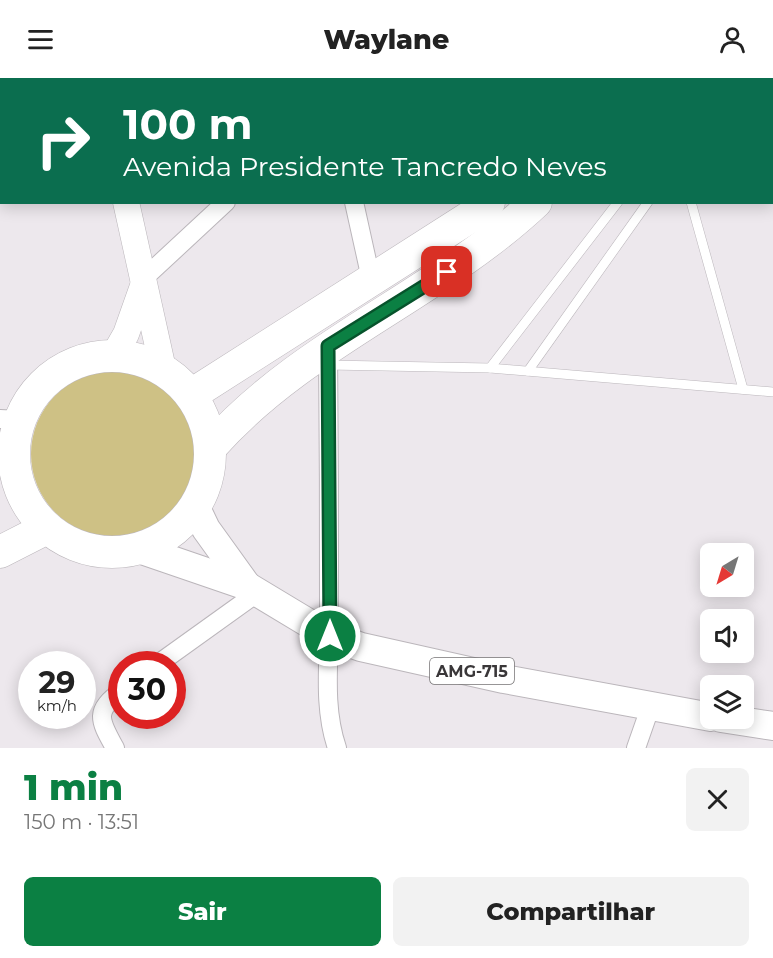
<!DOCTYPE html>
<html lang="pt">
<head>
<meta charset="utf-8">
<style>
  :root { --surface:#fff; --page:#f2f2f2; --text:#222; --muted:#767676; --accent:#0b8043 }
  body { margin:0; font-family:Montserrat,sans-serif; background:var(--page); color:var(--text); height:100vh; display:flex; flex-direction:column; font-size:22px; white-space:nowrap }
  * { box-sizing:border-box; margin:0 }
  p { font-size:20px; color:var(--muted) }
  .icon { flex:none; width:33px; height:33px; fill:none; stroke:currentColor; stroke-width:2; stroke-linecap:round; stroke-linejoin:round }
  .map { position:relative; height:670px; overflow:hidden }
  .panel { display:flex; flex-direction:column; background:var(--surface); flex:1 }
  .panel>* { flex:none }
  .hud { position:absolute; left:0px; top:0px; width:774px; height:126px; box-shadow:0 3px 15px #0003; background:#0b6e4f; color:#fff; overflow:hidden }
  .needle { width:39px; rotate:218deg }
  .tools { position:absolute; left:700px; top:465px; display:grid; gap:12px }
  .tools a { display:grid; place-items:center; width:54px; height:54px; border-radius:9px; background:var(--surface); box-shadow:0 3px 15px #0003; font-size:30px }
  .speed { position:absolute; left:18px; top:573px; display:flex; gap:12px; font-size:30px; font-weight:700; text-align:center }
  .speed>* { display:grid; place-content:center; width:78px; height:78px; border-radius:50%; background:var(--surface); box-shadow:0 3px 15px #0003; line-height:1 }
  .speed small { font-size:15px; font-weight:400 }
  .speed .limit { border:9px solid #d22; background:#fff; color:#111 }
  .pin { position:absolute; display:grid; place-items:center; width:51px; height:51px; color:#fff; margin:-26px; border-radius:12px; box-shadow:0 3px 9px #0006 }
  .me { position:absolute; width:66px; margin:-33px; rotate:0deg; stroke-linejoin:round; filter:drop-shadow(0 0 4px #0008) }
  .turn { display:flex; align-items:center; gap:21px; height:126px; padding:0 24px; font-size:27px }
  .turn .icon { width:78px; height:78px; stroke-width:2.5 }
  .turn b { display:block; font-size:42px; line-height:51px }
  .round { display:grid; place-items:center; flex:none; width:63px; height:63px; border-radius:9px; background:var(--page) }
  .head { display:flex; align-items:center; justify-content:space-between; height:102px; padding:0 24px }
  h1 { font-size:36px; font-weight:800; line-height:45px; color:var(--accent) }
  .action { display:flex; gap:12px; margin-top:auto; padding:12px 24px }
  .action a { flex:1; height:69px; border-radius:9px; background:var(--accent); color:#fff; font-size:24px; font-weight:800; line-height:69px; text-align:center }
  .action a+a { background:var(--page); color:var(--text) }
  header { display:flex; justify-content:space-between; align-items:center; height:78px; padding:0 24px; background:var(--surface); font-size:27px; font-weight:800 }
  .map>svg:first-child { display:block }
</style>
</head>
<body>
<header><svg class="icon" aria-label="menu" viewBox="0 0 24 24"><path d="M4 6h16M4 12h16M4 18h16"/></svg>Waylane<svg class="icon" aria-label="person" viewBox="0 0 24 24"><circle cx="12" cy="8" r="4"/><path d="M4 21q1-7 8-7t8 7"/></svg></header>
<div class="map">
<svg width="773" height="670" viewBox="0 0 773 670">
  <rect width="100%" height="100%" fill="#ede8ed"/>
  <circle fill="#cec185" cx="114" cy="376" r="83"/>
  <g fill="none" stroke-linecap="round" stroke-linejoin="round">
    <g stroke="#bbb6bb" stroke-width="10">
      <g id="lane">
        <path d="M712,2L714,0"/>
        <path d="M737,2L739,0"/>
        <path d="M772,121H773"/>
        <path d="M691,124L743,311"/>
        <path d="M328,287L490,290L773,314"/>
        <path d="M490,290L618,124"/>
        <path d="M528,293L648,124"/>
      </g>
    </g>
    <g stroke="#bbb6bb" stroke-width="20">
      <g id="street">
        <path d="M328,0L329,2"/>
        <path d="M416,2L417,0"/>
        <path d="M354,124L371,201"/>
        <path d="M142,202L226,124"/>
        <path d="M328,268C329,357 329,445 329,534C330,580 322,626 337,670"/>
        <path d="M0,341L19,342"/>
        <path d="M0,375L13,377"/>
        <path d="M158,586L257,515"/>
        <path d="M115,670C100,643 93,633 122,613"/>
        <path d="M636,670L650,630"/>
      </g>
    </g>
    <g stroke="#bbb6bb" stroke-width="27">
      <g id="secondary">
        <path d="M101,0V2"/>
        <path d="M126,124L163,291"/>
        <path d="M114,277L126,256L143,208"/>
      </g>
    </g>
    <g stroke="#bbb6bb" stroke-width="30">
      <g id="primary">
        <path d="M196,430L206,451L247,508"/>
        <path d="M139,471L247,508L330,558L361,569L504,601L711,639"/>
        <path d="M721,640L773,648"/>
      </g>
    </g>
    <g stroke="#bbb6bb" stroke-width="33">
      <g id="highway">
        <path d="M612,2L613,0"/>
        <path d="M649,2L650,0"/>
        <circle cx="112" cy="376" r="98"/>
        <path d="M191,317L473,137L489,124"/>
        <path d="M211,369C303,265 436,218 536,124"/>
        <path d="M0,474L47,450"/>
      </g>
    </g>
    <use href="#lane" stroke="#fff" stroke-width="9"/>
    <use href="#street" stroke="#fff" stroke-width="18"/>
    <use href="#secondary" stroke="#fff" stroke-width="26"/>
    <use href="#primary" stroke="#fff" stroke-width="28"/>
    <use href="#highway" stroke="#fff" stroke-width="32"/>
  </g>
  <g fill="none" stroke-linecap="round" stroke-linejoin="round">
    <g stroke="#07532c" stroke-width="15">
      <path id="route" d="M330,558L328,268L447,194"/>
    </g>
    <use href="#route" stroke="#0b8043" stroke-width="10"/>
  </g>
  <g text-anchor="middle" stroke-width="5" stroke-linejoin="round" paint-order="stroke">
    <rect fill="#fff" stroke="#757374" stroke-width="1.5" x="430" y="580" width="84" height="26" rx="4.5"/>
    <g font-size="16" font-weight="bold" fill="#3a3739">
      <text x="472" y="599">AMG-715</text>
    </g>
  </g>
</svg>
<div class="tools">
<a><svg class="needle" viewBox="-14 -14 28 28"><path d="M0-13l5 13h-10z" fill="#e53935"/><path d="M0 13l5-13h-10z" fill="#767676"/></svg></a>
<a><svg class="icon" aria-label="sound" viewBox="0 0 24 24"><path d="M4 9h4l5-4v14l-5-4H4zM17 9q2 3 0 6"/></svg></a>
<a><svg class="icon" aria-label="layers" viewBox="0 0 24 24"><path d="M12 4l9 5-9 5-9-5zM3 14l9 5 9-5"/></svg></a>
</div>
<div class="speed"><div>29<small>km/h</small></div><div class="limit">30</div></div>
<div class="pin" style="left:447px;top:194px;background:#d93025"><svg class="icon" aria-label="arrive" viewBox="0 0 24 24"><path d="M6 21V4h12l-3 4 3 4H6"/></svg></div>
<svg class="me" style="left:330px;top:558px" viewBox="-20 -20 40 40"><circle r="17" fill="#0b8043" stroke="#fff" stroke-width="3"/><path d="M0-11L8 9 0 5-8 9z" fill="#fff"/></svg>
<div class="hud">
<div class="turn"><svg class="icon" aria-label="right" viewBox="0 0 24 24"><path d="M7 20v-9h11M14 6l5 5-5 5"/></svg><div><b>100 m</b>Avenida Presidente Tancredo Neves</div></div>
</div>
</div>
<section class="panel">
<div class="head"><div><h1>1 min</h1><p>150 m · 13:51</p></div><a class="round"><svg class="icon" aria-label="close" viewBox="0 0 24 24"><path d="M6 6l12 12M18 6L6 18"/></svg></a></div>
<div class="action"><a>Sair</a><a>Compartilhar</a></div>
</section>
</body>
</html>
